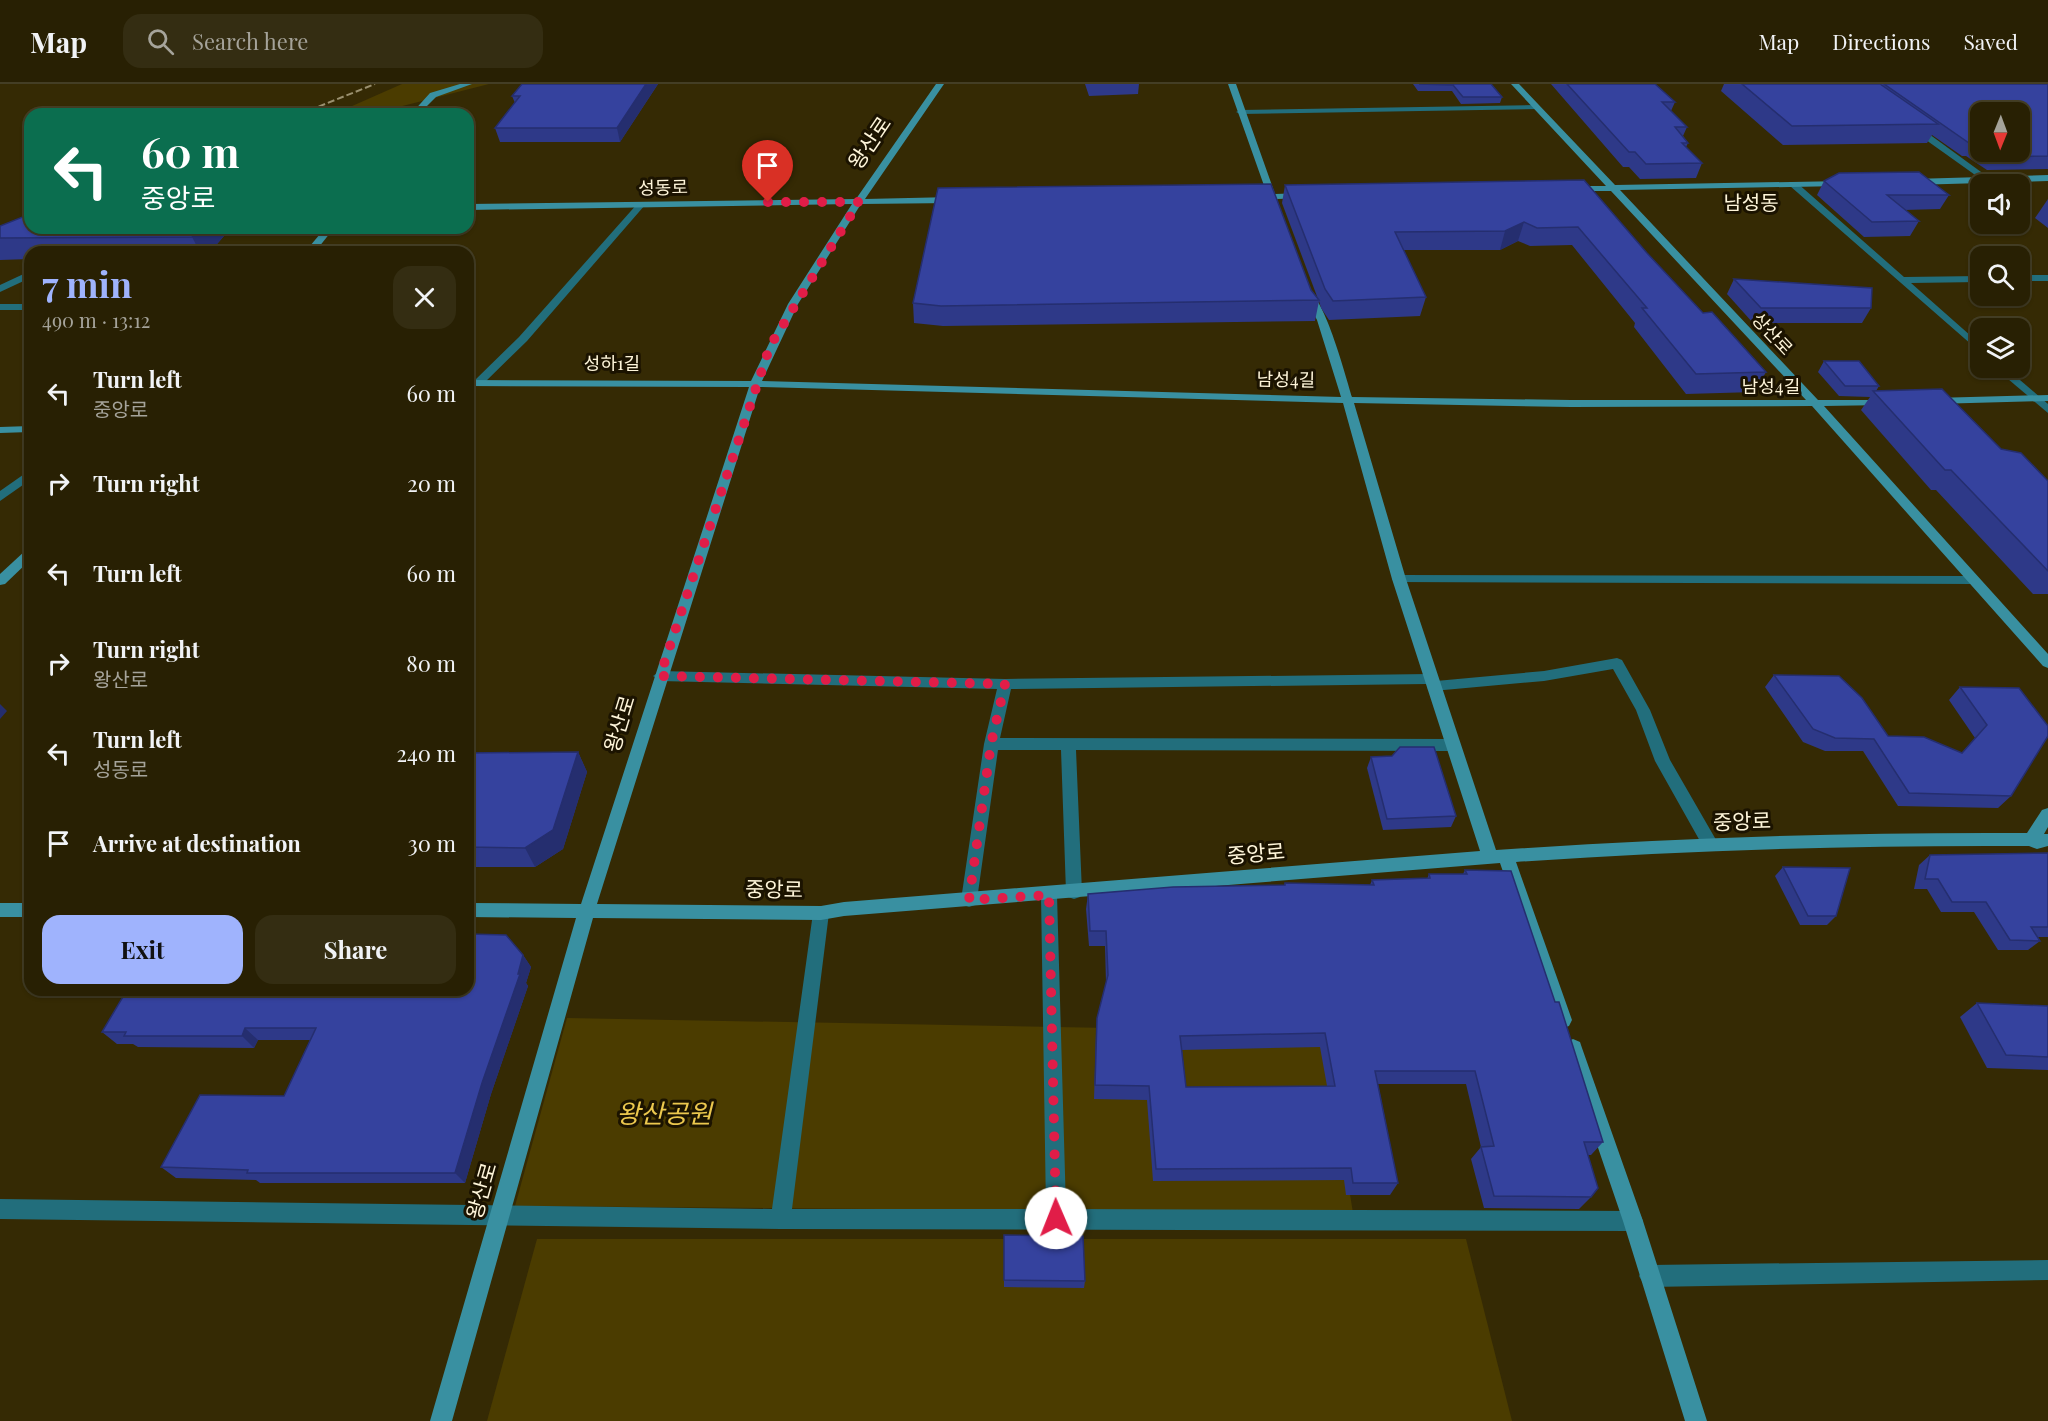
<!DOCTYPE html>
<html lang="en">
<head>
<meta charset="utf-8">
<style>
  :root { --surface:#282003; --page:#342d12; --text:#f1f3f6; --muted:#a5a39a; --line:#443e25; --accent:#9fb3fd }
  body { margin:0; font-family:"Playfair Display","Noto Sans KR",serif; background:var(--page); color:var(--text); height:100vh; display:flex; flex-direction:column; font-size:22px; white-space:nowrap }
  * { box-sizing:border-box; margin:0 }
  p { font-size:20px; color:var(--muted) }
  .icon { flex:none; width:33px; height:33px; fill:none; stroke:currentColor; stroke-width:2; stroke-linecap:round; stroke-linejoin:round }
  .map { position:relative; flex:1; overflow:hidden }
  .sheet { position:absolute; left:24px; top:162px; width:450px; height:750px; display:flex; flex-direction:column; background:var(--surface); border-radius:18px; box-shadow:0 2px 4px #0004,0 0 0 2px var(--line) }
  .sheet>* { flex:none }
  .hud { position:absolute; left:24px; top:24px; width:450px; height:126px; border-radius:18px; box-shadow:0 2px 4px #0004,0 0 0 2px var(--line); background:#0b6e4f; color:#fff; overflow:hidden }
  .needle { width:39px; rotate:181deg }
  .fabs { position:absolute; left:1970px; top:18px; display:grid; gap:12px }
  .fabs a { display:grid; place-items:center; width:60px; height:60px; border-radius:12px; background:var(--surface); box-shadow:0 2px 4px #0004,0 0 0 2px var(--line); font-size:30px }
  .pin { position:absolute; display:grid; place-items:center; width:51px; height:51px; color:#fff; margin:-62px -26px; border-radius:50% 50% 50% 0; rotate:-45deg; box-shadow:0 0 6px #0007 }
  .pin .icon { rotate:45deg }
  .me { position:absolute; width:66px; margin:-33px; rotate:359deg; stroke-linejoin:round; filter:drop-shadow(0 0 4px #0008) }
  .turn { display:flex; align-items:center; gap:21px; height:126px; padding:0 18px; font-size:27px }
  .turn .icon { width:78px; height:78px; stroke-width:2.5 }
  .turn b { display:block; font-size:42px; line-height:51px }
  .round { display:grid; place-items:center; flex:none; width:63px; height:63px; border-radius:18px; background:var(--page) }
  .overview { display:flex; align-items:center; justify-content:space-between; height:102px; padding:0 18px }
  h1 { font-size:36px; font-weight:700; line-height:45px; color:var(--accent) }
  .action { display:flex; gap:12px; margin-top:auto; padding:12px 18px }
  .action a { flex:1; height:69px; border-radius:18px; background:var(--accent); color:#111; font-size:24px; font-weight:700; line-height:69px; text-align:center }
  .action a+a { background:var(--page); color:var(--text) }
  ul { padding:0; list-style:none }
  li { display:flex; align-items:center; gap:18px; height:90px; padding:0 18px }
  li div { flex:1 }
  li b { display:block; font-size:22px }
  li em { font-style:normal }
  header { display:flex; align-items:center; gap:36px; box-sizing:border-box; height:84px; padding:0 30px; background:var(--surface); border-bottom:2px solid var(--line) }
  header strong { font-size:28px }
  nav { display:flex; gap:33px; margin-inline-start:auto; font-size:21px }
  .search { width:420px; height:54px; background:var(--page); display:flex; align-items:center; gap:15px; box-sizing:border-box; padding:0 21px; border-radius:18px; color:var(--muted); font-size:22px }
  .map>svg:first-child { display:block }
</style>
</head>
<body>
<header>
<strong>Map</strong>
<div class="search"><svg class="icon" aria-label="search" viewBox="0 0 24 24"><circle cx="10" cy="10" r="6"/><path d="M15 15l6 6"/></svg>Search here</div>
<nav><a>Map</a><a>Directions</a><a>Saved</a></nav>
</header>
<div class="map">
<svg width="2048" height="1337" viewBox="0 0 2048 1337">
  <rect width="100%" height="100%" fill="#352a04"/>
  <g fill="#4b3c00">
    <path d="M402,0H489L371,30H334Z"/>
    <path d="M567,934L1324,948L1353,1129L515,1122Z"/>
    <path d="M537,1155H1466L1512,1337H487Z"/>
  </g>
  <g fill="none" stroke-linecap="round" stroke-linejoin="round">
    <g fill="#226e7c" fill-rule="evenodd">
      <path d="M1535,21L1538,25L1240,30L1236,28L1240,26Z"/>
      <path d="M1912,42H1918L1992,96L1985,98L1912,46Z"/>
      <path d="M1790,98H1796L1904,193L1980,192V198L1911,199L1980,260V268L1790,102Z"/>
      <path d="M638,119L645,121L527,257L482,301H474V297L519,253Z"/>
      <path d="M30,187V194L0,208V201Z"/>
      <rect x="2019" y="191" width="29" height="6"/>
      <rect x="0" y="220" width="30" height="6"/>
      <path d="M1995,284H2006L2048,320V329Z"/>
      <path d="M30,386V396L0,417V407Z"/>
      <path d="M1399,491L1973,492L1980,496L1973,500L1394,498L1392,495L1394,492Z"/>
      <path d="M1617,574L1622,576L1650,626L1670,676L1719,761L1717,766L1711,767L1705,766L1655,677L1636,626L1613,585L1544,597L1433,607L1428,606L1427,600L1011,605L1000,654L1452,655L1459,661L1452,667L1076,666L1082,808L1080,813L1074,815L1068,813L1066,808L1061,666H998L977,816L975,821L969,823L963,821L961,816L984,660L997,605L660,597L653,592L660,587L1005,595L1430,590L1435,591L1436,597L1544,587Z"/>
      <path d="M1049,804L1055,806L1057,811L1066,1125L1633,1127L1640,1130L1643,1137L1640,1144L1633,1147L781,1145L0,1135V1115L772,1125L813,829L815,824L821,822L827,824L829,829L792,1125H1046L1041,811L1043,806Z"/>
      <path d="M2048,1176V1196L1650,1203L1643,1199L1639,1192L1643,1185L1650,1181Z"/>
    </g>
    <g fill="#3990a1" fill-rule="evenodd">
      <path d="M460,0H472L436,13L419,30H411L430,9Z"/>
      <path d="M936,0H944L865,115L953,113L957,116L953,119L861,120L798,220L762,297L1341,313L1317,236L1304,211L1309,208C1325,215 1346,293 1352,313L1571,316H1806L1611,107H1568L1567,105L1571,102H1606L1511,0H1519L1615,101L1844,97V101L1841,102L1620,106L1818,316H1890L1891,318L1886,321L1824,322L2048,570V584L2043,582L1812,322L1571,323L1354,319L1406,495L1496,766C1672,754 1849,748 2027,749L2042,726L2048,724V743L2044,750H2048V762L2037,765L2029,762C1857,761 1687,766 1516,778L1572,936L1569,942L1563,944L1557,942L1554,936L1500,779L844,832L821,836L593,834L452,1337H430L576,834L468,833V819L581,820L749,303L468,302V296L751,297L788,220L852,120L468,126V120L856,115ZM760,303L1343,319L1392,495L1480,767L844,818L821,822L597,820Z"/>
      <path d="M1228,0H1236L1275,110L1304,109L1307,110V114L1277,115L1278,118L1274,121L1269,115H1253V111L1267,110Z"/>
      <path d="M2048,91V97L1913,101L1909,98L1913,95Z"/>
      <path d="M325,144H334L315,168H305Z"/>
      <path d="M2048,311V317L1934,320L1929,317L1934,314Z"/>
      <path d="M30,342V348L0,349V343Z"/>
      <path d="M30,465V476L5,500L0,501V490L26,466Z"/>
      <rect x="0" y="819" width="30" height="14"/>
      <path d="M1573,955L1580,958L1582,964L1643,1137L1707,1337H1685L1623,1137L1564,964L1566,958Z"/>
    </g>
    <path stroke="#9a906f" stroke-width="2" stroke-dasharray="7 3" stroke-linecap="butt" d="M300,30L375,0"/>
  </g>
  <g fill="#2e3988" fill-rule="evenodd">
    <path d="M658,0L620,58H500L495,44L515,19L512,12Z"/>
    <path d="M1085,0H1139L1138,10L1089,12Z"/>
    <path d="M1413,0H1491L1502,13L1500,19L1461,20L1452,7H1418Z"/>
    <path d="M1551,0H1655L1675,18L1671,27L1687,43L1683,52L1688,59L1686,63L1702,79L1696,94L1640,95L1629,83H1623Z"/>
    <path d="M1724,0H2048V85L1987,86L1966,72H1962L1932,51L1927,59L1783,61L1721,7ZM1980,28L2019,68H1980Z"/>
    <path d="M1584,96L1647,169L1703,229L1766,288L1755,308L1686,310L1634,243L1635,239L1572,161L1530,162L1518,157L1500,166H1403L1426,213L1420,232L1329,236L1321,224L1319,217L1315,237L943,242L914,239L913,219L1311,206L1318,215L1282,119L1285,101Z"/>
    <path d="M1824,97L1949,111L1940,125L1904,126L1919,137L1910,152L1864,153L1817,111Z"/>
    <path d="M2048,115V144L2035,134Z"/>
    <path d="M0,142L231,144L210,168H30V175L0,176Z"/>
    <path d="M1734,195L1871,224L1862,239H1753L1727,210Z"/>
    <path d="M1824,277L1879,302L1876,307L2001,365L2048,397V510H2033L1936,406H1931L1861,326L1870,313L1839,312L1818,288Z"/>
    <path d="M1774,591L1888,652L1962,669L1975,654L1949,616L1960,603L2019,604L2011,712L1998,724L1898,722L1863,667H1825L1803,658L1765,603Z"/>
    <path d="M578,668L587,688L563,765L535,783H468V669Z"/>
    <path d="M1392,672L1456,732L1451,743L1383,746L1367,684L1371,673Z"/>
    <path d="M2048,769V853H2038L2040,857L2028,866H1998L1974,828H1941L1927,805H1914L1919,781L1930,771Z"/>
    <path d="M1783,783L1836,832L1827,841H1800L1775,792Z"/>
    <path d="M1465,786L1555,918L1603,1058L1591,1071H1588L1591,1113L1579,1125L1484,1124L1471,1075L1481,1063L1466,1000H1378L1398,1099L1390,1111H1346L1344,1096L1153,1097L1147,1016L1094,1015L1096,949L1097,934L1106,899L1105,862H1089L1086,825L1088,810L1284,801L1285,799L1370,801L1372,796L1427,795L1429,790H1463ZM1320,963L1327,1002L1186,1003L1182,966Z"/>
    <path d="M523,871L531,883L526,899L528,902L491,1010L465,1099H260L256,1096L176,1094L161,1083L284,1012L310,956H258L254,964L138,963L133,960H117L102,948Z"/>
    <path d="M1977,919L2048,922V986L1987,984L1960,933Z"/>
    <path d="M1004,1151L1085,1197L1084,1204L1004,1203Z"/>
  </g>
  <g fill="#252e6f">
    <path d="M646,0H658L620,58L617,44Z"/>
    <path d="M1524,138L1518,157L1500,166L1505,147Z"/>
    <path d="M54,144H110L92,153L53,148Z"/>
    <path d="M200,144H231L210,168H200L192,153Z"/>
    <path d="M0,620L7,627L0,635Z"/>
    <path d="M578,668L587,688L563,765L535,783L525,764Z"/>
    <path d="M523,871L531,883L526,899L528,902L491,1010L465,1099L455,1089L482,999Z"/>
    <path d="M245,944L258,956L254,964L242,952Z"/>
  </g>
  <g fill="#35429e" stroke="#252e6f" stroke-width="1.5" fill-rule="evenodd">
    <path d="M522,0H646L617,44H495L520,12H512Z"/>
    <path d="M1419,0H1491L1502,13H1463L1453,1Z"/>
    <path d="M1567,0H1655L1675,18H1662L1687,43H1675L1688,59H1682L1702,79L1646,80L1635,68H1629Z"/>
    <path d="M1742,0H1880L1938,40L1792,42Z"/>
    <path d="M1884,0H2048V72L1995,73L1987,68H2019V28H1980V63L1974,59H1969Z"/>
    <path d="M1919,88L1949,111H1887L1919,137L1872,138L1824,97L1839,89Z"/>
    <path d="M1584,96L1647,169L1703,229L1712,228L1766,288L1696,290L1642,224H1647L1578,143L1537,144L1524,138L1505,147L1395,148L1426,213L1333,217L1325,205L1285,101Z"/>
    <path d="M1271,100L1311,206L1319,216L941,222L913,219L938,104Z"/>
    <path d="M30,130V144H55L53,148H68L77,144H200L192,153L0,154V142Z"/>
    <path d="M1734,195L1872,204L1871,224H1761Z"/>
    <path d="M1824,277H1859L1879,302H1845Z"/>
    <path d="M1942,305L2001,365L2021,369L2048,397V487L1951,386H1945L1873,307Z"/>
    <path d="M1774,591L1839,592L1862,614L1888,652L1924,653L1962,669L1987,641L1960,603L2019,604L2048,642V652L2011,712L1909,709L1874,655L1835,654L1813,645Z"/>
    <path d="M1400,663H1434L1456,732L1387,735L1371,673L1392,672Z"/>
    <path d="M578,668L553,746L525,764L468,763V669Z"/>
    <path d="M2048,769V843H2031L2040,857L2010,856L1986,818H1952L1938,795H1925L1930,771Z"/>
    <path d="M1783,783L1850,784L1836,832H1808Z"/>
    <path d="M1465,786L1511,787L1555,918H1559L1603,1058H1584L1598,1104L1591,1113L1494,1112L1481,1063L1494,1062L1475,987H1375L1398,1099H1353L1351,1084L1156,1085L1149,1002L1095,1001L1097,934L1108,891L1106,847H1090L1088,810L1173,803L1285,801V799L1374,801L1372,796L1430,794L1429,790H1467ZM1325,949L1335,1002L1186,1003L1180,952Z"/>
    <path d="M468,850L506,851L523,871L518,890H520L482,999L455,1089H247L248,1086L161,1083L200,1011L284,1012L316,944H245L242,952H124L126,948H102L127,906H468Z"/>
    <path d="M1977,919L2048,922V973L2006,971Z"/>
    <path d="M1004,1151L1083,1152L1085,1197L1004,1196Z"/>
  </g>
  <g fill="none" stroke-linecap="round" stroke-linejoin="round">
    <path stroke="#e11d48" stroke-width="10" stroke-dasharray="0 18" d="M768,118H859L770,262L660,592L1005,600L991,660L969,816L1049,811L1056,1134"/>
  </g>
  <g text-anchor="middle" stroke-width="6" stroke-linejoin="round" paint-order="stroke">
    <g font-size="18" fill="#fef5d9" stroke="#1b1300">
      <text transform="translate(663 104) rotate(-1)" y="6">성동로</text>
      <text transform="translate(1772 250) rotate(47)" y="6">상산로</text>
      <text x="612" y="286">성하1길</text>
      <text transform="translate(1286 296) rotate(1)" y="6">남성4길</text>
      <text x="1771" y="309">남성4길</text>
    </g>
    <g font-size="20" fill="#fef5d9" stroke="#1b1300">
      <text x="1751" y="126">남성동</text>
    </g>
    <g font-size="21" fill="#fef5d9" stroke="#1b1300">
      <text transform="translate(870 59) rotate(-56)" y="7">왕산로</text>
      <text transform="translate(620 640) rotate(-73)" y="7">왕산로</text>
      <text transform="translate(1742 738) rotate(-2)" y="7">중앙로</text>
      <text transform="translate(1256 770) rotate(-5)" y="7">중앙로</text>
      <text transform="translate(774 806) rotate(1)" y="7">중앙로</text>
      <text transform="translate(482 1107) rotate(-74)" y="7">왕산로</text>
    </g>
    <g font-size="26" font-style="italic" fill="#ecc84e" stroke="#1b1300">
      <text x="664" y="1039">왕산공원</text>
    </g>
  </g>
</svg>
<div class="fabs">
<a><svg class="needle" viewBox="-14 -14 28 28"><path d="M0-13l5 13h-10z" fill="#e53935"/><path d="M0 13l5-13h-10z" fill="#a5a39a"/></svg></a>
<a><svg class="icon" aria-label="sound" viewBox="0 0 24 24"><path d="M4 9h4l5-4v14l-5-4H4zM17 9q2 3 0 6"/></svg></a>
<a><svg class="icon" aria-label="search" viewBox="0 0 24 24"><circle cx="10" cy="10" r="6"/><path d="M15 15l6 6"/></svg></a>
<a><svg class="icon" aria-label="layers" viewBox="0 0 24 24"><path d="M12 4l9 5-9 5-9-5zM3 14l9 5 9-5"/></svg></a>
</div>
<div class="pin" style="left:768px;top:118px;background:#d93025"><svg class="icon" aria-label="arrive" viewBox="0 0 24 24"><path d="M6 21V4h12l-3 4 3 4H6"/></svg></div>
<svg class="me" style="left:1056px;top:1134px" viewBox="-20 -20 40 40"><circle r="19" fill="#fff"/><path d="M0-13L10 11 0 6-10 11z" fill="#e11d48"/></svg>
<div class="hud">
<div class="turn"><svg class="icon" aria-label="left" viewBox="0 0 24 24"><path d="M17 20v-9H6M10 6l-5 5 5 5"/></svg><div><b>60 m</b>중앙로</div></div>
</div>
<section class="sheet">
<div class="overview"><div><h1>7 min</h1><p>490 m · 13:12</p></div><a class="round"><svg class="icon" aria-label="close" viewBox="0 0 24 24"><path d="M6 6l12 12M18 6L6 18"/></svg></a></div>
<ul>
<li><svg class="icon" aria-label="left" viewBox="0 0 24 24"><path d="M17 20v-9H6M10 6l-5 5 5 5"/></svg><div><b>Turn left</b><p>중앙로</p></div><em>60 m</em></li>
<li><svg class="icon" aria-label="right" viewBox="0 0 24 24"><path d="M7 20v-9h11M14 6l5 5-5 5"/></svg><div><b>Turn right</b></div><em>20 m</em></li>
<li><svg class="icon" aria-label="left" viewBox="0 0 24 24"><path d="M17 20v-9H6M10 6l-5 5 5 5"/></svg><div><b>Turn left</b></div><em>60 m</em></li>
<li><svg class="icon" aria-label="right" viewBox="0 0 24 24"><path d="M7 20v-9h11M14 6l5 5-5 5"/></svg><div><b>Turn right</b><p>왕산로</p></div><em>80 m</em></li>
<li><svg class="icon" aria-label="left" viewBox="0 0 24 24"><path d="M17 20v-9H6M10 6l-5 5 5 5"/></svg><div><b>Turn left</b><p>성동로</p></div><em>240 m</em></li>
<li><svg class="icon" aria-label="arrive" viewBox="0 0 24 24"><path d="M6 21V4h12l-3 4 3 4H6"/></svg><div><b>Arrive at destination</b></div><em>30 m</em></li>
</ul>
<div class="action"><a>Exit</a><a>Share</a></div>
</section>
</div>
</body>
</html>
